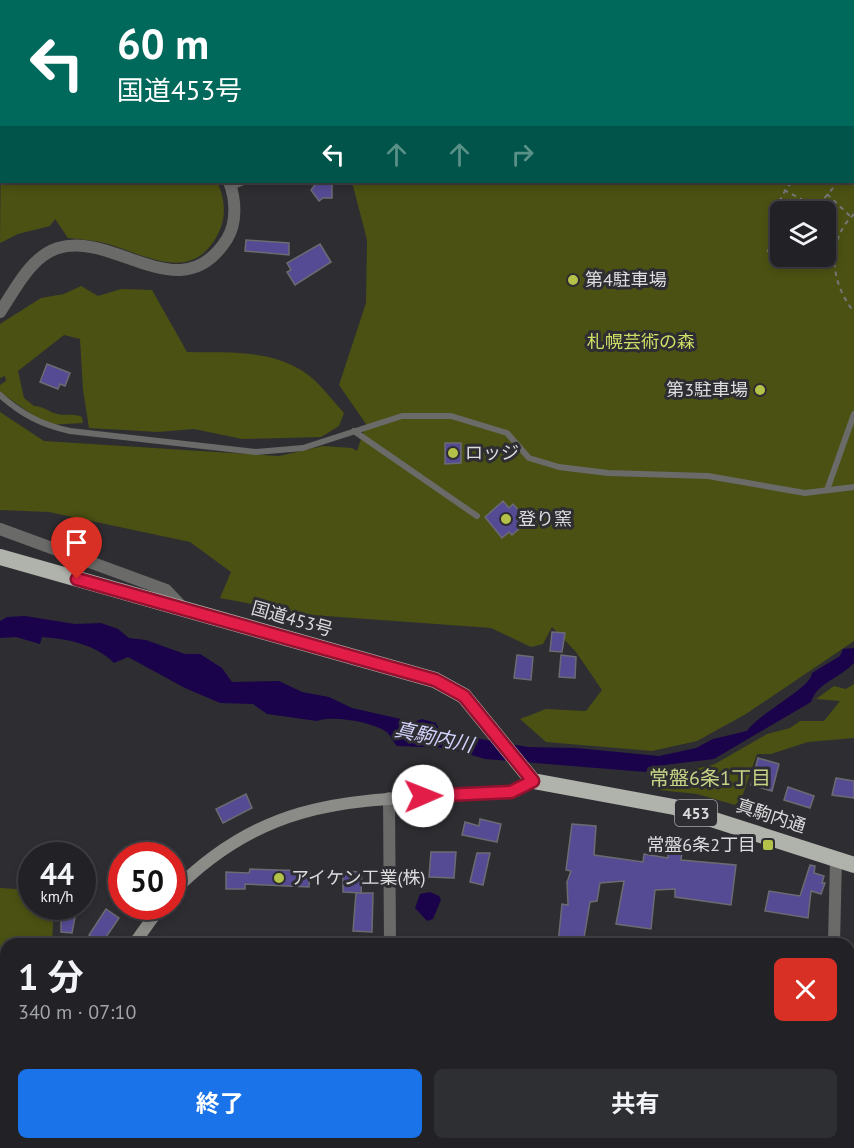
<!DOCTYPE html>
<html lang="ja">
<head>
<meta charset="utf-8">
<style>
  :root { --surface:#222226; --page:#2e2f32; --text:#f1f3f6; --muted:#a2a4a7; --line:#3f3f43; --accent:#1a73e8 }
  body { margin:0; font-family:"PT Sans","Noto Sans JP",sans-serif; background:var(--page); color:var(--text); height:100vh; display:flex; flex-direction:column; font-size:22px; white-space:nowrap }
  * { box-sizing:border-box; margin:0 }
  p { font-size:20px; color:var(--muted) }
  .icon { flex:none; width:33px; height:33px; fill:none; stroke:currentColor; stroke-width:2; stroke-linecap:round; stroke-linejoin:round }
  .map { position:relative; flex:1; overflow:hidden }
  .side { position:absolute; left:0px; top:938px; width:855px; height:212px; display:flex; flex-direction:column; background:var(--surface); border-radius:18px 18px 0 0; box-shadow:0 3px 9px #0003,0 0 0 2px var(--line) }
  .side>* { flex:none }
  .hud { position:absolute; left:0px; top:0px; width:855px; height:183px; box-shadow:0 3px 9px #0003,0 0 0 2px var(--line); background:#00695c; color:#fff; overflow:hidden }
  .fabs { position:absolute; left:770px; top:201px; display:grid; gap:12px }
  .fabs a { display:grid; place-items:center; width:66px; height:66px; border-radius:9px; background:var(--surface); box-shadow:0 3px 9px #0003,0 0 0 2px var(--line); font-size:30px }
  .speed { position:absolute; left:18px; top:842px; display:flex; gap:12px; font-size:30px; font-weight:700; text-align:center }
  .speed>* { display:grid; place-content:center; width:78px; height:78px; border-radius:50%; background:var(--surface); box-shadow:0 3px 9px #0003,0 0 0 2px var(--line); line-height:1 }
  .speed small { font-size:15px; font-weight:400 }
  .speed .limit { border:9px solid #d22; background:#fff; color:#111 }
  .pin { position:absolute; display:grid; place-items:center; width:51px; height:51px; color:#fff; margin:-62px -26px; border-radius:50% 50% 50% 0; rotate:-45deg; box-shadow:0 0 6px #0007 }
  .pin .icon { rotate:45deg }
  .me { position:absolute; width:66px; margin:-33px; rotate:89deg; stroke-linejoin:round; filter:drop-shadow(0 0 4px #0008) }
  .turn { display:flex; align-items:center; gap:21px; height:126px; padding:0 18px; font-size:27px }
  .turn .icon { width:78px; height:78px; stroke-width:2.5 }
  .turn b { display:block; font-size:42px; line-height:51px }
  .lanes { display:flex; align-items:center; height:57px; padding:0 18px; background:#0003; justify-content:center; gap:30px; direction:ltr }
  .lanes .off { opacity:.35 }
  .round { display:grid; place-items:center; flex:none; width:63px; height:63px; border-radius:9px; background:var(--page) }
  .headline { display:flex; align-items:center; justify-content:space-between; height:102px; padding:0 18px }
  h1 { font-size:36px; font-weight:700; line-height:45px }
  .primary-button { display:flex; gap:12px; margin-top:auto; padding:12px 18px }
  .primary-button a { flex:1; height:69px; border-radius:9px; background:var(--accent); color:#fff; font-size:24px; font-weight:700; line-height:69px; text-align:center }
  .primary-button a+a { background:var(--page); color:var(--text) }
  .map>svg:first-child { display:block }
</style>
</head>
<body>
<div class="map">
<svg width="854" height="1148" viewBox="0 0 854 1148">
  <rect width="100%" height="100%" fill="#2e2e32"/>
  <g fill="#4b5112" fill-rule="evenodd">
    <path d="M351,0H854V641L746,714L697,741L652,751L546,742L520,719L546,709L586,711L602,690L576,652L552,627L543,644L531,647L491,628L312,615L220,598L231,572L190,542L49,512L0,510V412L44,441L279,456L323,446L352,448L357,451L366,424L339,385L366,303L367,240L352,182H854V2ZM780,212H825V256H780Z"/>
    <path d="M1,145L2,182H217C225,198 227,217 218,234C190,288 141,251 100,242C90,240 79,239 68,238L55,219L50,226L18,234L0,243Z"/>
    <path d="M81,286L98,296L121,289L152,290L187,352C225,353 267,349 301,370C318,380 331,399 344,413L339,426L321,437L242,439L194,429L158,432L89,428L83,390L80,339L64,335L18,371L24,398L34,406C43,406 49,412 57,414C66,416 74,413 82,417L83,423L47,425L0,392V385L6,381L5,376L0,378V324L41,298L64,294Z"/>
    <path d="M854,684V738L808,742L771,754H757L742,797L735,805L697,794L659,790L651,773L684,772L715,764L767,734L790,728L800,721H824L840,701L816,699L834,686L846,689Z"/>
    <path d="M0,888L31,890L32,906H54L52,943L6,944V1015H0Z"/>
    <path d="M0,1044L6,1047V1116L0,1125Z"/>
  </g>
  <g fill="#1a034a">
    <path d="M25,616L75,624L101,623L118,629L129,638L146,640L185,654H200L222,668L232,682L279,681L302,692L329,697L352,708L414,722L422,719L436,723L440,732L528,747L576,748L659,756L696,748L713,739L747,731C759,713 811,688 812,673L840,656L843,649L854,648V663C839,679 818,682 811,702L714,759L648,767L646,772L485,759L447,748L397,746C393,742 390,734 385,731C372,722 330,715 317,721L267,714L253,704L220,703L185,688L128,657L114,663C95,644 68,639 42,637L40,644L16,637L0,638V621L7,617Z"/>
    <path d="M430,892L439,896L441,900L433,919L427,921L415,908L420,894Z"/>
  </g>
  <g fill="#544b94" stroke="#6b6b71" stroke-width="1.5">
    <path d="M317,182H332V198H323L319,201L311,190Z"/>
    <path d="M246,240L289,243V255L245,251Z"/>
    <path d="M320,244L331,262L295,285L287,272L291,270L287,263Z"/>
    <path d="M47,364L70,373L65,386L60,384L58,389L40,382Z"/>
    <path d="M445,443H461V463L445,464Z"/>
    <path d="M503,501L509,508L513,504L528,521L512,535L509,532L502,538L485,517Z"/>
    <path d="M552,632L565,633L562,652L550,651Z"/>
    <path d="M517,655L533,657L531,680L514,678Z"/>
    <path d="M561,655L576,657L575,678L559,677Z"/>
    <path d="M758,758L779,764L772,791L751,785Z"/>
    <path d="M836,778L854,781V798L832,795Z"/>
    <path d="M788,787L814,796L810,808L784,800Z"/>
    <path d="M246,794L252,808L223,823L216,809Z"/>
    <path d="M480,819L501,824L497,842L462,835L465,822L479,826Z"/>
    <path d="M572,824L596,826L594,855L643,862L644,854L668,858V851L682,852L681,860L736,865L731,905L675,897V889L655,890L651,929L616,924L624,881L600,883L597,901L590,902L583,944H558L562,904L568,905L567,882L571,871L566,870Z"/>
    <path d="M431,852H456L454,878L429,877Z"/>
    <path d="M477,853H490L483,885L470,882Z"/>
    <path d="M810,865L815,866L814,873L824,876L822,883H825L821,894L811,891L808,918L765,911L769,891L800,896Z"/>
    <path d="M250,869L310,871L309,887L245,884V889H226V872L249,873Z"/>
    <path d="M343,871L362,872L361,893L343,892Z"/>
    <path d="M356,893H373L372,932L353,931Z"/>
    <path d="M61,906L77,907L72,933L61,932Z"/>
    <path d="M106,909L119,918L102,943L89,935Z"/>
  </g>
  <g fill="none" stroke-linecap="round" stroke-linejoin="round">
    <g stroke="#767679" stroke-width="2" stroke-dasharray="4.5 4.5" stroke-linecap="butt">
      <path d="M854,167V168"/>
      <path d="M852,182L854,185"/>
      <path d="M784,190L814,206"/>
      <path d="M827,194L851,217"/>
      <path d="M813,212L838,182"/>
      <path d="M854,214C825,242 831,283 854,312"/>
      <path d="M773,221L780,223"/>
      <path d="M825,231L839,236"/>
      <path d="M780,253L768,251C772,227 775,200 792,182"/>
      <path d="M808,256L832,259"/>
    </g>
    <g stroke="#6a6a68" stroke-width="6">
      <path d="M231,187L244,182"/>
      <path d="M0,395C21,414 42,425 70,431L256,452L303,448L402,416H451L507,433L529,458L559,467L608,473L708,476L805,493L854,487"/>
      <path d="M354,431L477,516"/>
      <path d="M827,490L854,414"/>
    </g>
    <g stroke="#6a6a68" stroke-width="12">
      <path d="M0,118L2,116"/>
      <path d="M0,312C15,290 30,257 58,248C116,231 181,312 227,239C237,223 236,199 229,182"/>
      <path d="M389,798L390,944"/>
      <path d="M834,944L836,858"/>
      <path d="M849,1008H854"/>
      <path d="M849,1118H854"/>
      <path d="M172,1143L183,1148"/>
      <path d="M376,1148L377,1143"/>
      <path d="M827,1148V1143"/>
    </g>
    <path stroke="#6a6a68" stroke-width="12" d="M0,529L166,590L184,609"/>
    <g stroke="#8b8c88" stroke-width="12">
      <path d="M172,893C277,785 376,803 511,792L533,781"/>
      <path d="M134,944L161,906"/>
      <path d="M0,1140L6,1131"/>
    </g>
    <path stroke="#b0b2ac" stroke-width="16" d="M0,557L435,680L464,696L533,781L674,807L854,865"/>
  </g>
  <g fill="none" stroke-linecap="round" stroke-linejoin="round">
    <g stroke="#92132f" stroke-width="15">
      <path id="route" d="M77,579L435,680L464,696L533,781L511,792L423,796"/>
    </g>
    <use href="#route" stroke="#e11d48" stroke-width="10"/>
  </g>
  <g fill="#b4c24a" stroke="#2e2e32" stroke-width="2">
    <circle cx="573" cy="280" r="6"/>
    <circle cx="760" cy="390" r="6"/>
    <circle cx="453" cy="453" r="6"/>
    <circle cx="506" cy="519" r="6"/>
    <rect x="762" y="839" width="12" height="12" rx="3"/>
    <circle cx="279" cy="878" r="6"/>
  </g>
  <g text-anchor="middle" stroke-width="6" stroke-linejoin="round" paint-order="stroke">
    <rect fill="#2e2e32" stroke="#a8a8ab" stroke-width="1.5" x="675" y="800" width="42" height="26" rx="4.5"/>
    <g font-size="16" font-weight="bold" fill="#dcdcdf">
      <text x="696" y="819">453</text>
    </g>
    <g font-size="18" fill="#dcdcdf" stroke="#2e2e32" text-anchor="start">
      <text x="585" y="286">第4駐車場</text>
      <text x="748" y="396" text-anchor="end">第3駐車場</text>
      <text x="465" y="459">ロッジ</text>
      <text x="518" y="525">登り窯</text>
      <text x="756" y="851" text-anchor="end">常盤6条2丁目</text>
      <text x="291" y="884">アイケン工業(株)</text>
    </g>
    <g font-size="18" fill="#cfde65" stroke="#2e2e32">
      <text x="641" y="348">札幌芸術の森</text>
    </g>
    <g font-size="18" fill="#dcdcdf" stroke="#2e2e32">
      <text transform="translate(292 619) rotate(16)" y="6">国道453号</text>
      <text transform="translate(771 816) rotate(18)" y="6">真駒内通</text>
    </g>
    <g font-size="20" font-style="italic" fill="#d2d1fb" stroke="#2e2e32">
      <text transform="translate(434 737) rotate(12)" y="7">真駒内川</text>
    </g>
    <g font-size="20" fill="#c8d386" stroke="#2e2e32">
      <text x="710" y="785">常盤6条1丁目</text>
    </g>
  </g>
</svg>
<div class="fabs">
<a><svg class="icon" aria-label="layers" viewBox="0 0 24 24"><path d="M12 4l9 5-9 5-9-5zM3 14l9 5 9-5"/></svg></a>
</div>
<div class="speed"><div>44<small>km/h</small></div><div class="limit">50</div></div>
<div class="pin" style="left:77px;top:579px;background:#d93025"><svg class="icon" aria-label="arrive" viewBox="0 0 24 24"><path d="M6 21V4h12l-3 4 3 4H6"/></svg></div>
<svg class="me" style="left:423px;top:796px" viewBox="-20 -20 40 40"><circle r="19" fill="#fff"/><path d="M0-13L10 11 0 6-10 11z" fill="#e11d48"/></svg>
<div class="hud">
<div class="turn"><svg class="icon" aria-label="left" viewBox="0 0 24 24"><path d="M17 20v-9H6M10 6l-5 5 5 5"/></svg><div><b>60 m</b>国道453号</div></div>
<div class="lanes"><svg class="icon" aria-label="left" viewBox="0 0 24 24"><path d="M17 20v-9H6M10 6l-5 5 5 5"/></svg><svg class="icon off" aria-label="ahead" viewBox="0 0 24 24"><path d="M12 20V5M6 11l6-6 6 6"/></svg><svg class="icon off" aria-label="ahead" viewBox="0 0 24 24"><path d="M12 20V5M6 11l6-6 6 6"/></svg><svg class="icon off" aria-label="right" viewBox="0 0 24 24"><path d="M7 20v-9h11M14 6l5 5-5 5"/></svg></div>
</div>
<section class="side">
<div class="headline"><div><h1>1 分</h1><p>340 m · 07:10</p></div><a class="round" style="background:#d93025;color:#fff"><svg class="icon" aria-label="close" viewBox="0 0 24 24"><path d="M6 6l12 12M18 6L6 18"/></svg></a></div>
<div class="primary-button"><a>終了</a><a>共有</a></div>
</section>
</div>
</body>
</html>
